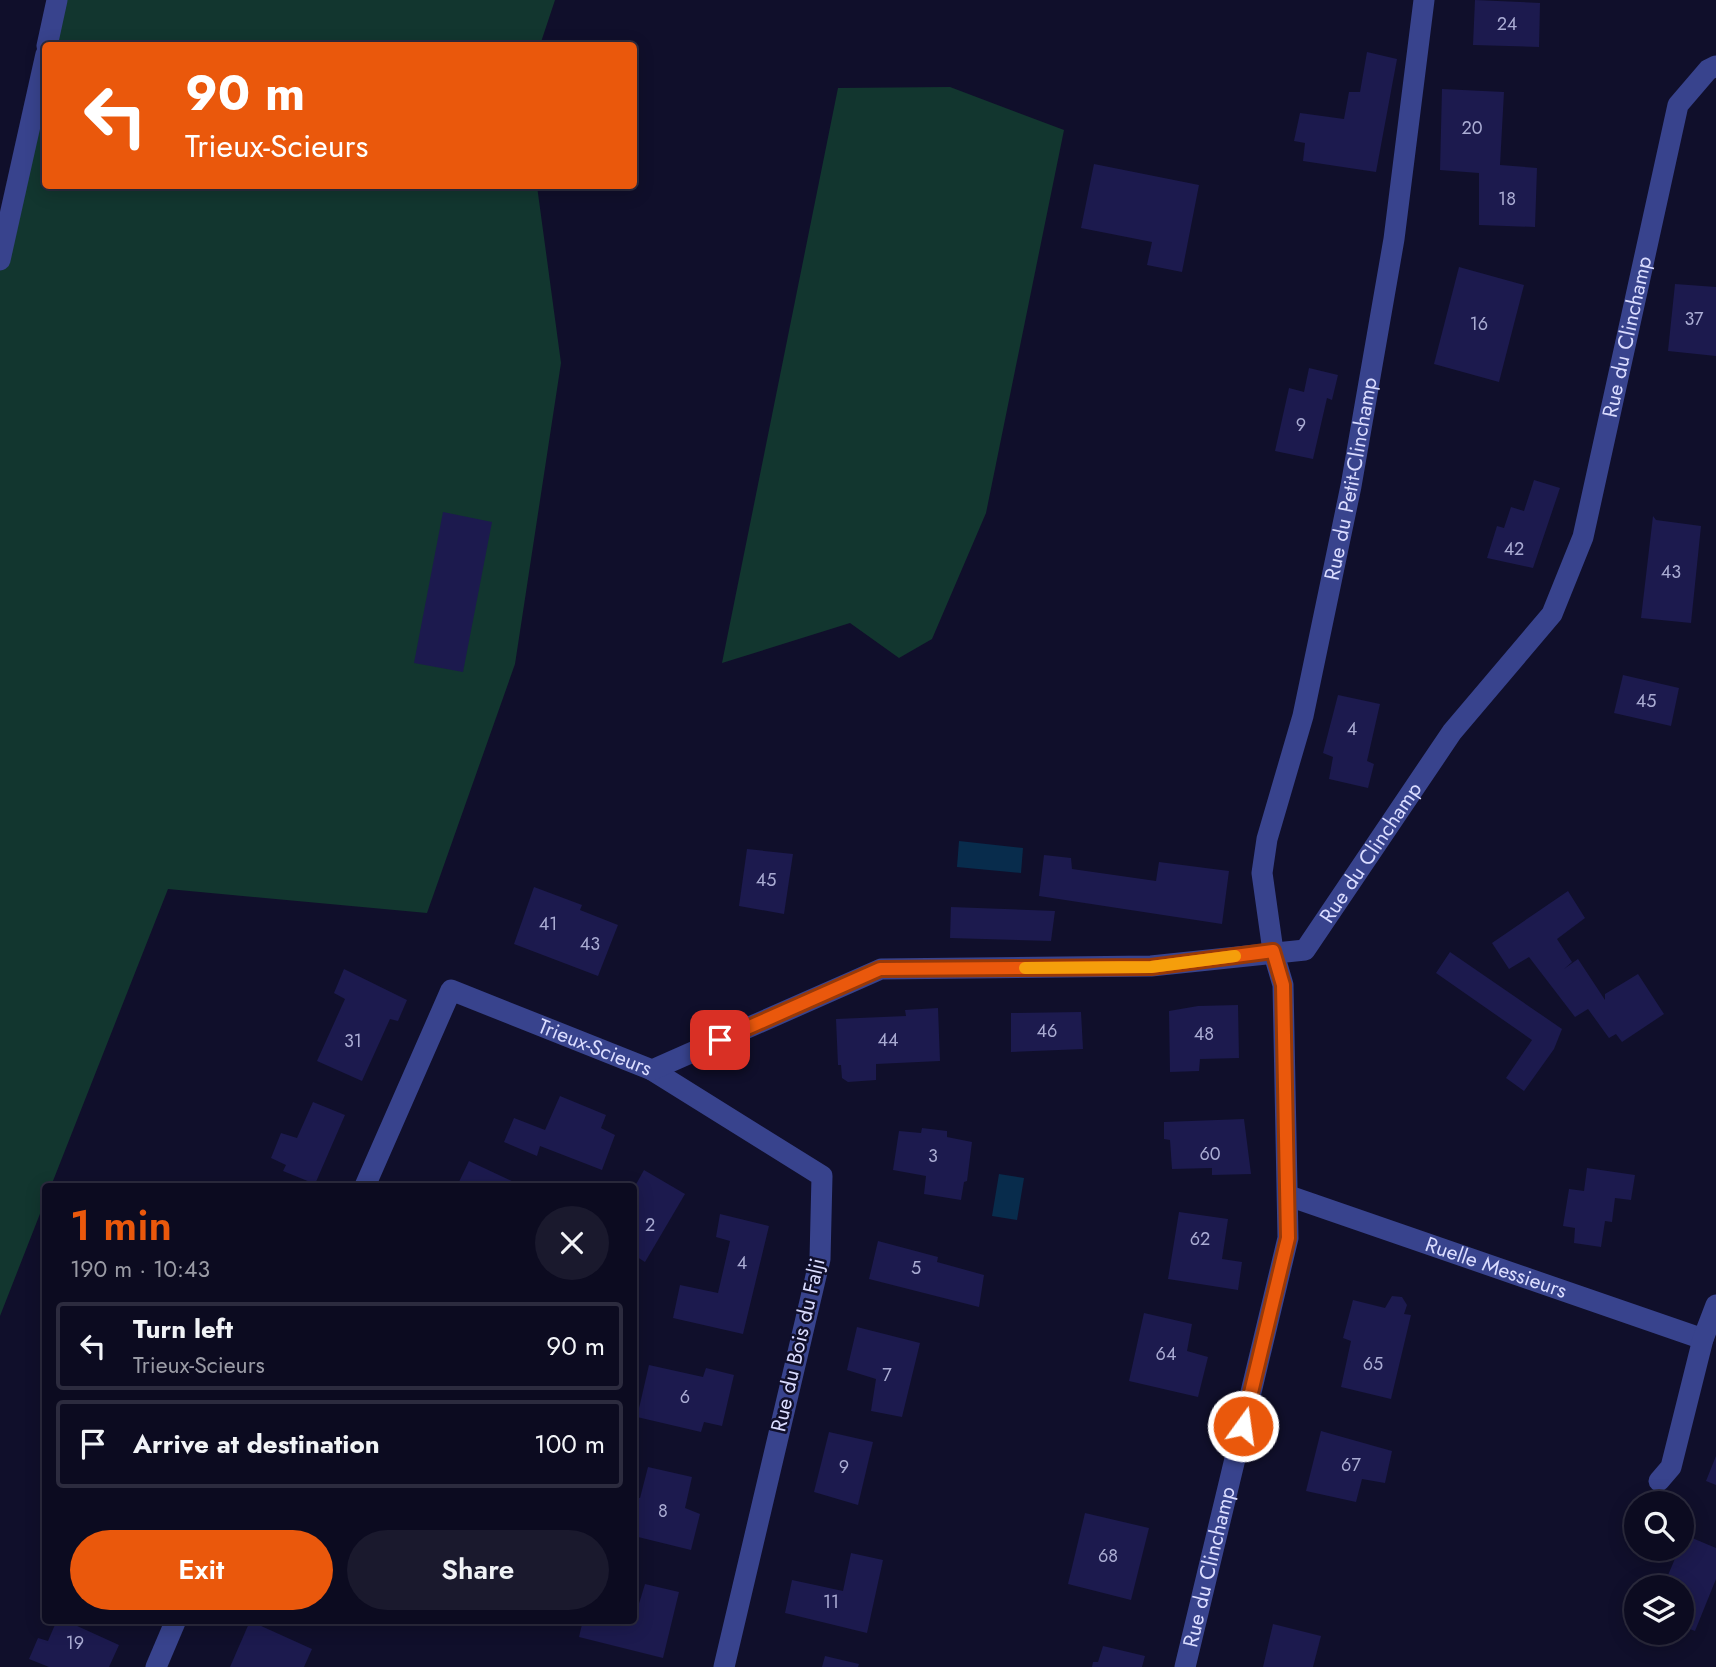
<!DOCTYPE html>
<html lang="en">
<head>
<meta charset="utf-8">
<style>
  :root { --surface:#0c0b20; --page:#1a192d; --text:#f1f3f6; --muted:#9a9ba5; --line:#2c2b3e; --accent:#ea580c }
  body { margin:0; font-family:Jost,sans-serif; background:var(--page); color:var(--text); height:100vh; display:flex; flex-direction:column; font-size:26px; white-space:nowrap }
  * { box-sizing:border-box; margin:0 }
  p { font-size:23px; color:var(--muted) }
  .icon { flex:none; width:38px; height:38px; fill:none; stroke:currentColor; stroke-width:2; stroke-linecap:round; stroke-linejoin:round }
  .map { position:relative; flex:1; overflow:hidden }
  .drawer { position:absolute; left:42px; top:1183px; width:595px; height:441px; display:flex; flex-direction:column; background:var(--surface); border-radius:7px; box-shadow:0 4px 18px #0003,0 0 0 2px var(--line) }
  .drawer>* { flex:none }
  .hud { position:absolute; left:42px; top:42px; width:595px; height:147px; border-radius:7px; box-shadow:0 4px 18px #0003,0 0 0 2px var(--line); background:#ea580c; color:#fff; overflow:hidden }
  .buttons { position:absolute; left:1624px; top:1491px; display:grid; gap:14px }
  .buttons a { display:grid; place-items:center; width:70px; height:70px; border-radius:50%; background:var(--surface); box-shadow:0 4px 18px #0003,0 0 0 2px var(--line); font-size:35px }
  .pin { position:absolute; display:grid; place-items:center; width:60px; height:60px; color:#fff; margin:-30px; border-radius:14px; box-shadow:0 4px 10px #0006 }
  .me { position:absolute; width:77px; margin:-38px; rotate:14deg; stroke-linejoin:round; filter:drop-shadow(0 0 5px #0008) }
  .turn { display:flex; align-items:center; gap:24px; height:147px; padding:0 28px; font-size:32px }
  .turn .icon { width:91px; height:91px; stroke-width:2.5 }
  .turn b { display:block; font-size:49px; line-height:60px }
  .round { display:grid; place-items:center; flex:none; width:74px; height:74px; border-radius:37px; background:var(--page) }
  .head { display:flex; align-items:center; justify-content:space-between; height:119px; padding:0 28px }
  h1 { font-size:42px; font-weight:600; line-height:52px; color:var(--accent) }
  .cta { display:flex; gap:14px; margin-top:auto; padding:14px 28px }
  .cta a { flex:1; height:80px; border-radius:42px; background:var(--accent); color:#fff; font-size:28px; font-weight:600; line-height:80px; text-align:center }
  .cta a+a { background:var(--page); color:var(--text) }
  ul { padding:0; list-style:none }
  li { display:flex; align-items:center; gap:21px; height:88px; margin:0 14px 10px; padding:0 14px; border:4px solid var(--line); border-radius:7px }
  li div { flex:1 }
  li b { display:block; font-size:26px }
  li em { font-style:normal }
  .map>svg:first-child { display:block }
</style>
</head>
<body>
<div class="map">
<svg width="1716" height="1667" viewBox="0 0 1716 1667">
  <rect width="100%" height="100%" fill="#100f2b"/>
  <g fill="#12362f">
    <path d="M51,0H555L540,45L46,46V186H537L561,363L515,664L427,913L168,889L51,1186H46L45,1201L0,1316V225Z"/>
    <path d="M950,87L1064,130L986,513L932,639L899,658L850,623L722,663L838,88Z"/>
  </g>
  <g fill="#082c4c">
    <path d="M959,841L1023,848L1021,873L957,867Z"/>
    <path d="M999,1174L1024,1178L1017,1220L992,1216Z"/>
  </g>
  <g fill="#1c1a4e">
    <path d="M1475,0L1540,3L1539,47L1473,45Z"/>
    <path d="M1367,52L1397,59L1376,172L1303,161L1305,143L1294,141L1300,113L1344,119L1349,92H1360Z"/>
    <path d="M1442,89L1504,92L1500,165L1537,168L1535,227L1479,225V173L1440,170Z"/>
    <path d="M1094,164L1199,185L1182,272L1147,265L1152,242L1081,228Z"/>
    <path d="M1459,267L1524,285L1499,382L1434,364Z"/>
    <path d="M1675,284L1716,287V356L1668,351Z"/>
    <path d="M1309,368L1338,375L1332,400L1327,398L1313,459L1275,451L1289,388L1304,392Z"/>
    <path d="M1534,480L1560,488L1533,568L1487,558L1497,526L1504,528L1511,507L1524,511Z"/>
    <path d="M443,512L492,522L463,672L414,663Z"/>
    <path d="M1653,516L1656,520L1701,526L1691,623L1641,618Z"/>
    <path d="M1623,675L1679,688L1671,726L1614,713Z"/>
    <path d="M1338,695L1380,704L1367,761L1374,764L1368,788L1329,779L1333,757L1323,753Z"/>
    <path d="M747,849L793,854L784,914L739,906Z"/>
    <path d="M1044,855L1071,858L1072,869L1156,881L1159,862L1229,871L1222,924L1039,896Z"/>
    <path d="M534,887L582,905L580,910L618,925L598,976L514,944Z"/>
    <path d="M1568,891L1585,918L1557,939L1572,962L1564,969L1578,959L1605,1000V994L1638,974L1664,1014L1622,1042L1616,1034L1609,1038L1588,1009L1575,1017L1529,957L1509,969L1492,943Z"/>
    <path d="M951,907L1055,911L1051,941L950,938Z"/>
    <path d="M1450,952L1562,1029L1554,1049L1524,1091L1506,1078L1532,1040L1436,973Z"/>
    <path d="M344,969L407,1000L398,1021L390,1019L362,1081L317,1061L345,999L334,993Z"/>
    <path d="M1238,1005L1239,1058L1200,1059L1199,1071L1170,1072L1169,1011L1198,1006Z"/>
    <path d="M938,1008L940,1061L876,1064V1080L848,1082L842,1078L841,1065H838L836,1019L906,1016L905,1010Z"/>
    <path d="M1081,1012L1083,1049L1011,1052V1013Z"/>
    <path d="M560,1096L606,1115L601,1128L615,1135L602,1170L540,1146L537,1156L504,1142L514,1118L545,1130Z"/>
    <path d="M313,1102L345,1115L315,1184L283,1171L286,1165L271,1158L281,1133L297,1138Z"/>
    <path d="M1244,1119L1251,1174L1212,1175V1168L1172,1169L1170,1140L1164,1139V1122Z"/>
    <path d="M922,1128L947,1131V1137L972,1142L967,1181L964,1182L961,1200L924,1194L926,1176L893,1170L899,1131L921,1133Z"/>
    <path d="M469,1161L514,1182L512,1186H457Z"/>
    <path d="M1587,1168L1635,1175L1631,1200L1615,1198L1612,1222L1605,1221L1601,1247L1574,1243L1575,1228L1563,1226L1569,1189L1584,1191Z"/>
    <path d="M644,1170L685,1194L645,1262L634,1255V1188Z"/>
    <path d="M1179,1212L1228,1219L1222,1259L1242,1262L1238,1290L1168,1279Z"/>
    <path d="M720,1214L769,1226L743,1334L673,1318L680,1285L718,1293L730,1241L716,1237Z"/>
    <path d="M878,1241L938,1257L937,1262L984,1275L979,1307L869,1279Z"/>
    <path d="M1392,1296L1402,1297L1407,1305L1404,1314L1411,1315L1391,1399L1341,1387L1351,1341L1343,1338L1353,1300L1385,1308Z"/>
    <path d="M1144,1313L1192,1324L1187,1351L1208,1357L1198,1397L1129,1381Z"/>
    <path d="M857,1327L920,1343L902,1417L871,1411L876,1379L847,1370Z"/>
    <path d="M649,1365L703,1377L706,1368L734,1375L722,1426L704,1422L701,1432L637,1417Z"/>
    <path d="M1321,1431L1392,1451L1385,1483L1362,1479L1356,1502L1306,1491Z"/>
    <path d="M829,1432L873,1442L858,1505L814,1492Z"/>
    <path d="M1716,1456V1485L1706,1481Z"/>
    <path d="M648,1467L692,1477L685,1508L700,1514L691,1550L634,1536V1497L640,1498Z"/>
    <path d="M1085,1513L1149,1528L1131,1600L1068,1584Z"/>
    <path d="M1685,1535L1716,1548V1579L1695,1631L1682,1626V1587H1663Z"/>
    <path d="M851,1553L883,1560L867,1633L785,1613L792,1580L843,1591Z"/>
    <path d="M645,1584L679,1592L663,1658L579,1637L583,1620H634Z"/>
    <path d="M57,1620H64L119,1645L109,1667H49L29,1659L38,1638L48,1641Z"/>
    <path d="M250,1621L312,1649L304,1667H230Z"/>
    <path d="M1273,1624L1321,1636L1313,1667H1263Z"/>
    <path d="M1103,1646L1145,1656L1142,1667H1092L1093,1662H1098Z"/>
    <path d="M825,1656L859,1664L858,1667H822Z"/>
  </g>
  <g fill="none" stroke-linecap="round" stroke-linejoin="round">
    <g stroke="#38438d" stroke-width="21">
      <path d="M47,46L57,0"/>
      <path d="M0,260L46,54"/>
      <path d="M652,1070L822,1176L820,1259L724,1667"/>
      <path id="s1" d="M365,1186L451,990L652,1070L881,969L1151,966L1305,950L1452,732L1552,614L1583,537L1678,105L1708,70L1716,66"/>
      <path id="s2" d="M1289,1196L1703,1339"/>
      <path d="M1659,1481L1671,1467L1703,1339L1716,1305"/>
      <path d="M156,1667L176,1620"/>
      <path id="s3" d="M1185,1667L1288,1238L1283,985L1273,951L1262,873L1267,839L1303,716L1351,486L1394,239L1424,0"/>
    </g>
  </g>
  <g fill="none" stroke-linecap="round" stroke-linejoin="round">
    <g stroke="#983908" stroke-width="18">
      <path id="route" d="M720,1040L880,969L1151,967L1273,951L1283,985L1288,1238L1243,1426"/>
    </g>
    <use href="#route" stroke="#ea580c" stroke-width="12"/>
    <path stroke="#f59e0b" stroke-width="12" d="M1025,968L1151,967L1235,956"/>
  </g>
  <g text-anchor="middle" stroke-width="5" stroke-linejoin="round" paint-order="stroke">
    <g font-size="18" fill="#aaacd3">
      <text x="1507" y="30">24</text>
      <text x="1472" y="134">20</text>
      <text x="1507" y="205">18</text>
      <text x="1694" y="325">37</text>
      <text x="1479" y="330">16</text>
      <text x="1301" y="431">9</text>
      <text x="1514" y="555">42</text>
      <text x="1671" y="578">43</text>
      <text x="1646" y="707">45</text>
      <text x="1352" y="735">4</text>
      <text x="766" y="886">45</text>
      <text x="548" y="930">41</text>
      <text x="590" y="950">43</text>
      <text x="1047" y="1037">46</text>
      <text x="1204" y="1040">48</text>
      <text x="888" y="1046">44</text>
      <text x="353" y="1047">31</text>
      <text x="1210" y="1160">60</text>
      <text x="933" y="1162">3</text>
      <text x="650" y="1231">2</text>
      <text x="1200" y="1245">62</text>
      <text x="742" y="1269">4</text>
      <text x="916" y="1274">5</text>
      <text x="1166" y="1360">64</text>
      <text x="1373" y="1370">65</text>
      <text x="887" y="1381">7</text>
      <text x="685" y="1403">6</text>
      <text x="1351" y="1471">67</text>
      <text x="844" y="1473">9</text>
      <text x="663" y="1517">8</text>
      <text x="1108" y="1562">68</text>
      <text x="831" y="1608">11</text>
      <text x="75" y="1649">19</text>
    </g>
    <g font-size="21" fill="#dadcff" stroke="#100f2b">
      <text dy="7" stroke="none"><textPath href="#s1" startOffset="1811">Rue du Clinchamp</textPath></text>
      <text dy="7" stroke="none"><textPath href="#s3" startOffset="1213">Rue du Petit-Clinchamp</textPath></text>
      <text dy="7" stroke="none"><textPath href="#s1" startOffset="1223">Rue du Clinchamp</textPath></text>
      <text dy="7" stroke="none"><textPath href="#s1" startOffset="369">Trieux-Scieurs</textPath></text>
      <text dy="7" stroke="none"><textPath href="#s2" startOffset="219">Ruelle Messieurs</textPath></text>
      <text transform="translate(798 1345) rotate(-77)" y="7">Rue du Bois du Falji</text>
      <text dy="7" stroke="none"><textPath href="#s3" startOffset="103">Rue du Clinchamp</textPath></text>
    </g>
  </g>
</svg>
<div class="buttons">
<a><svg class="icon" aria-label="search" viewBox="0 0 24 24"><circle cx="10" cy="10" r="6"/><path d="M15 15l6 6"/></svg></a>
<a><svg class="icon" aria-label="layers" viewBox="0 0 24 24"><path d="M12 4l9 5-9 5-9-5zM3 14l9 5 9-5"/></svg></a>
</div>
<div class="pin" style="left:720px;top:1040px;background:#d93025"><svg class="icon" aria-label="arrive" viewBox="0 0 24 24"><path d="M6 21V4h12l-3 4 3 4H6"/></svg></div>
<svg class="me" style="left:1243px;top:1426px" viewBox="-20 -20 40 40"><circle r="17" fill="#ea580c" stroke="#fff" stroke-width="3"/><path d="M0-11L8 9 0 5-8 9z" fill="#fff"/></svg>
<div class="hud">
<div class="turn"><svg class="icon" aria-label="left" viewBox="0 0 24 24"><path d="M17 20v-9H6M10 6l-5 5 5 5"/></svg><div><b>90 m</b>Trieux-Scieurs</div></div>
</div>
<section class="drawer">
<div class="head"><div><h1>1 min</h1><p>190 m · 10:43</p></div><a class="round"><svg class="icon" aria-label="close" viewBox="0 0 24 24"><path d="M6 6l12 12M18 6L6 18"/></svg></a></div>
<ul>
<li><svg class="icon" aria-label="left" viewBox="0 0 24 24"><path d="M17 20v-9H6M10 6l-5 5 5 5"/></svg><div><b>Turn left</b><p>Trieux-Scieurs</p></div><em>90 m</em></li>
<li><svg class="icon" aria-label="arrive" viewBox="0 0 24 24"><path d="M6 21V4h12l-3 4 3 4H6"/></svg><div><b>Arrive at destination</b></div><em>100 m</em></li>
</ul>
<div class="cta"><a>Exit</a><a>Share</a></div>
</section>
</div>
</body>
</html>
